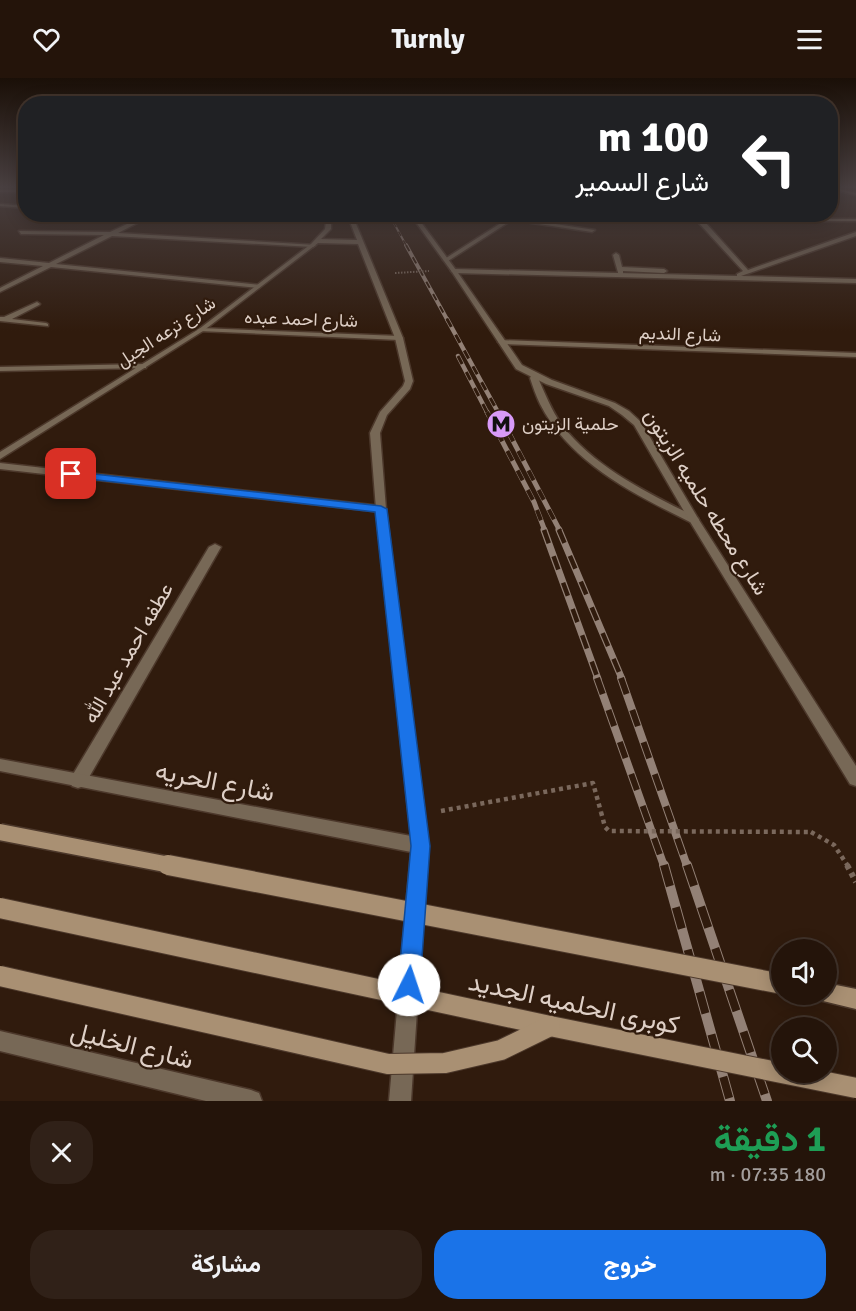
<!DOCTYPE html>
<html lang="ar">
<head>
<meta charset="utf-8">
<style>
  :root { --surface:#24140a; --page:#302118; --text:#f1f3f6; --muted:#a39e9c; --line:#41332b; --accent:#1a73e8 }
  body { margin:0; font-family:Signika,Vazirmatn,sans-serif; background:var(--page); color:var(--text); direction:rtl; height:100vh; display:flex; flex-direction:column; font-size:22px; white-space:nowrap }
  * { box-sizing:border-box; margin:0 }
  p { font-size:20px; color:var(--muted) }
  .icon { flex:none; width:33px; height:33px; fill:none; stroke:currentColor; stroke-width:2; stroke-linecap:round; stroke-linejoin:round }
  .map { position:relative; height:1023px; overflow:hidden; direction:ltr }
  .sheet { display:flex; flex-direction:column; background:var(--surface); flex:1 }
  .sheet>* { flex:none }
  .top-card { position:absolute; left:18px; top:18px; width:820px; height:126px; border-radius:24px; box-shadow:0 3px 15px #0003,0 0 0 2px var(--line); direction:rtl; background:#202124; color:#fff; overflow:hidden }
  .buttons { position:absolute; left:771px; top:861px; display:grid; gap:12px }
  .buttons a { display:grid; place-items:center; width:66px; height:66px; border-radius:50%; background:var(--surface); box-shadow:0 3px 15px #0003,0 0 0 2px var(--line); font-size:30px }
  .pin { position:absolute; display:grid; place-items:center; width:51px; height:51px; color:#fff; margin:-26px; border-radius:12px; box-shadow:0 3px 9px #0006 }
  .me { position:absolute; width:66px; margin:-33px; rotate:4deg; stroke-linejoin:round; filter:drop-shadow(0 0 4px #0008) }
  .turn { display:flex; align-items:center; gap:21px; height:126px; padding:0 30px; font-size:27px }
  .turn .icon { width:78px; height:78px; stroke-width:2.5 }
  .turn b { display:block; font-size:42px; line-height:51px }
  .round { display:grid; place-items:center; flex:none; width:63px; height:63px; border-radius:24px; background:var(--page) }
  .overview { display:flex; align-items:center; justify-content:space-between; height:102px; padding:0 30px }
  h1 { font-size:36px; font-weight:700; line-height:45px; color:#1e9e55 }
  .cta { display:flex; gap:12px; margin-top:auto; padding:12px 30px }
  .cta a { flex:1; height:69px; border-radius:24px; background:var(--accent); color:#fff; font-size:24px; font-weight:700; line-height:69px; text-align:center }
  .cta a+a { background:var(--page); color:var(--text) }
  header { display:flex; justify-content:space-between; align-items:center; height:78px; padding:0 30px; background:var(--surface); font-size:27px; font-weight:700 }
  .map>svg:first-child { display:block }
</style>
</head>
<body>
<header><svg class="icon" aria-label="menu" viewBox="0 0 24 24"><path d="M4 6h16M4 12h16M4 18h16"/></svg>Turnly<svg class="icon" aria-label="heart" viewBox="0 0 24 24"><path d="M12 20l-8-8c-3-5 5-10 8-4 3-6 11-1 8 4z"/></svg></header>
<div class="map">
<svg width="856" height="1023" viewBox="0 0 856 1023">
  <rect width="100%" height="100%" fill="#301b0d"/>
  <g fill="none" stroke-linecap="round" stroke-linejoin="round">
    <g stroke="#4c382b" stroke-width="3">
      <g id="service">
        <path d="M616,175L619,177L622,189L664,191L667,193L664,195L623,193V198H619L613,177Z"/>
        <path d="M531,298H537C545,315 551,332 562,347C596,391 650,416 698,440L699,442L698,444H690C634,416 570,385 540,326C536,318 533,309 530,300Z"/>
      </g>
    </g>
    <g stroke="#4c382b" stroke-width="3">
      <g id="minor">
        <path d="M831,109L856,115V117L831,111Z"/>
        <rect x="0" y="112" width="26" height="2"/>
        <path d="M0,126L26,128V130L0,128Z"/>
        <path d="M138,136H192L330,143L328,144L151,138L118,155L316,167L313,169L112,158L56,186L261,207L259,210L51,189L0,214V210L43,188L0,184V180L49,185L104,157L21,156L19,153L110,154L144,138Z"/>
        <path d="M515,136H521L516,140L595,152L592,154L512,142L448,183L443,182Z"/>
        <path d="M696,139L701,141H856V143H704L748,192L856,154V158L741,198L856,201V205L454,195L451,193L454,191L737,198V196L743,193L697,143Z"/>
        <path d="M37,224L40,226L39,227L12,241L46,245L48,246V248L0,243V239H4Z"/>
        <path d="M201,250L399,258L403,260L399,262L199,253L197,252Z"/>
        <path d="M499,262L856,275V279L502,266L498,264Z"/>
        <path d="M146,286V290H143L0,293V289Z"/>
        <path d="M0,385L381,428L386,431L381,434L0,391Z"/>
        <path d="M215,466L221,469L84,708L78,710L72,708L70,703L72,698L209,469Z"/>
      </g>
    </g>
    <g stroke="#4c382b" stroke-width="3">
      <g id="tertiary">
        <path d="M327,136H331V151L321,161L357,162L347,136H352L403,260L413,303L410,311L387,337L380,355L386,431L428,768L411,1023H389L411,774L0,693V681L411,758L376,431L370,355L380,334L403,308L405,303L395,260L358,166L318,165L203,253L0,381V374L199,251L311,166L325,151Z"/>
        <path d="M410,136H415L456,192L522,287L552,302L615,325L629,333L641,344L699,442L856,688V708L850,706L689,442L634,347L622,337L609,328L546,306L516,291L452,194Z"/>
        <path d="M0,953L251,1012L259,1015L262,1023H206L0,973Z"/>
      </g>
    </g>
    <g stroke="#4c382b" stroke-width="3">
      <path id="secondary" d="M826,905L856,911V931L819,922L817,916H826Z"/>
    </g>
    <g stroke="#7a685c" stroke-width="4.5" stroke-dasharray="4 4" stroke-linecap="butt">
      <path d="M441,733L593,705L601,734"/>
      <path d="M811,754L834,767L848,788"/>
    </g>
    <path stroke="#7a685c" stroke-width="6" stroke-dasharray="4.5 4.5" stroke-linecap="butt" d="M847,787L856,804"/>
    <use href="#service" fill="#776856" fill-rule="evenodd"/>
    <use href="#minor" fill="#776856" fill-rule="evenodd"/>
    <use href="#tertiary" fill="#776856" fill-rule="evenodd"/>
    <use href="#secondary" fill="#a99073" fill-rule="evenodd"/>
    <g stroke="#938176" stroke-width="2">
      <path id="rail-far6" d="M389,136L407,169"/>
    </g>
    <g stroke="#938176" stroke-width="4">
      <path id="rail-far5" d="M406,167L448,243"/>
    </g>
    <g stroke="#938176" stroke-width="4.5">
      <g id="rail-far4">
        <path d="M447,241L499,336"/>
        <path d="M458,278L488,336"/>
      </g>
    </g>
    <g stroke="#938176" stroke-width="5">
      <g id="rail-far3">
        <path d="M487,334L534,424L545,453"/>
        <path d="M498,334L560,453"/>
      </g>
    </g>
    <g stroke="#938176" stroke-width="7">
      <g id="rail-far2">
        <path d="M544,452L598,601"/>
        <path d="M559,452L622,601"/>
      </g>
    </g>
    <g stroke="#938176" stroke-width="8">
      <g id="rail-far1">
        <path d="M597,600L664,788"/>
        <path d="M621,600L687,788"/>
      </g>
    </g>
    <g stroke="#938176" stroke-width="10">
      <g id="rail">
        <path d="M664,787L730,1023"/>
        <path d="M687,787L767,1023"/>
      </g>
    </g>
    <use href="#rail-far6" stroke="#301b0d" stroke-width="1.5" stroke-dasharray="5" stroke-linecap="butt"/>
    <use href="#rail-far5" stroke="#301b0d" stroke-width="2" stroke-dasharray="7" stroke-linecap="butt"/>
    <use href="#rail-far4" stroke="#301b0d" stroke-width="3" stroke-dasharray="9" stroke-linecap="butt"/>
    <use href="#rail-far3" stroke="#301b0d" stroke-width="4" stroke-dasharray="11" stroke-linecap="butt"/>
    <use href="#rail-far2" stroke="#301b0d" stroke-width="4.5" stroke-dasharray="14" stroke-linecap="butt"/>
    <use href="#rail-far1" stroke="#301b0d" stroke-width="6" stroke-dasharray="17" stroke-linecap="butt"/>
    <use href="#rail" stroke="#301b0d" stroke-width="8" stroke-dasharray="22" stroke-linecap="butt"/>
    <g stroke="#4c382b" stroke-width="19" stroke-linecap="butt">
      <path id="secondary-bridge-far1" d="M0,754L175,788"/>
    </g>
    <g stroke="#4c382b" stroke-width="22" stroke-linecap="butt">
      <g id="secondary-bridge">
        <path d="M168,787L782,906"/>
        <path d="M0,830L550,948L856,1010"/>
        <path d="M0,898L388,986L445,985L501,972L550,948"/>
      </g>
    </g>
    <path stroke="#7a685c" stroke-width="2" stroke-dasharray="1.5 1.5" stroke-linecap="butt" d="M395,195L429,193"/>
    <path stroke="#7a685c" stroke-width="4.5" stroke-dasharray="4 4" stroke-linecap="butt" d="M601,734L605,749L609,753L811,754"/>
    <use href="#secondary-bridge-far1" stroke="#a99073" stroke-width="16"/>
    <use href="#secondary-bridge" stroke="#a99073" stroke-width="20"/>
  </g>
  <linearGradient id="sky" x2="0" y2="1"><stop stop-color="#1a0f07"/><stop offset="0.43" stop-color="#483f40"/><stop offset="1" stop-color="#483f40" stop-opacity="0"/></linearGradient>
  <rect width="856" height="253" fill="url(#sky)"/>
  <path fill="#1a73e8" stroke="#114b97" stroke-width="1.5" d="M67,393L381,428L387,431L430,768L420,907L417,915L409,918L401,915L398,907L411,768L375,434L71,399L66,396Z"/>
  <defs>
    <g id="metro-disc" transform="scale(1.5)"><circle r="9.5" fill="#d89af8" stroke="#301b0d"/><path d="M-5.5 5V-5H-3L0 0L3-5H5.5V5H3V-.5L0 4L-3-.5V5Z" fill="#111"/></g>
  </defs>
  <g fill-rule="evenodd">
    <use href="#metro-disc" x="501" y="346"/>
  </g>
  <g text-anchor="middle" stroke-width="4.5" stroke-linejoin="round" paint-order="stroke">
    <g font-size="18" fill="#dfd0c7" stroke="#301b0d">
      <text transform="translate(301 241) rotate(2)" y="6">شارع احمد عبده</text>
      <text transform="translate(166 254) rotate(-33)" y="6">شارع ترعه الجبل</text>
      <text transform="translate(680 256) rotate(2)" y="6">شارع النديم</text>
    </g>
    <g font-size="18" fill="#dfd0c7" stroke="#301b0d" text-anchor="start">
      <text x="522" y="352">حلمية الزيتون</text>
    </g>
    <g font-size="21" fill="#dfd0c7" stroke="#301b0d">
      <text transform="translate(706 424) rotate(58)" y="7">شارع محطه حلميه الزيتون</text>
      <text transform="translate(128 575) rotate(-60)" y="7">عطفه احمد عبد الله</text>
    </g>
    <g font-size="26" fill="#dfd0c7" stroke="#301b0d">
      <text transform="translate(215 703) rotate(11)" y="9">شارع الحريه</text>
      <text transform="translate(574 925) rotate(12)" y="9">كوبرى الحلميه الجديد</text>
      <text transform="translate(132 967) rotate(14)" y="9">شارع الخليل</text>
    </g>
  </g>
</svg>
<div class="buttons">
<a><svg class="icon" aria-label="sound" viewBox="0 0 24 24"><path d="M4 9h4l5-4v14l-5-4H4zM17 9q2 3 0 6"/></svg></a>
<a><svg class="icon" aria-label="search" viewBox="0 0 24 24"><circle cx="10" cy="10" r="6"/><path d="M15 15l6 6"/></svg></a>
</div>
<div class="pin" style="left:71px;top:396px;background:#d93025"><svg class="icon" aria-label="arrive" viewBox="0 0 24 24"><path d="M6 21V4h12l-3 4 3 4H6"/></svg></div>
<svg class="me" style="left:409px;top:907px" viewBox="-20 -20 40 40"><circle r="19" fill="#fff"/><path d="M0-13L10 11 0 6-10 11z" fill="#1a73e8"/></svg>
<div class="top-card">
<div class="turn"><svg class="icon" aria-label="left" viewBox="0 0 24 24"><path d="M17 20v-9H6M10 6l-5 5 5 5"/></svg><div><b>100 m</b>شارع السمير</div></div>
</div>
</div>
<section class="sheet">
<div class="overview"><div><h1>1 دقيقة</h1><p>180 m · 07:35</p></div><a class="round"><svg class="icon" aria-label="close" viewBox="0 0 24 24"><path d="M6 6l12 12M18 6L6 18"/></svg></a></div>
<div class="cta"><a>خروج</a><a>مشاركة</a></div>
</section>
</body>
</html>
